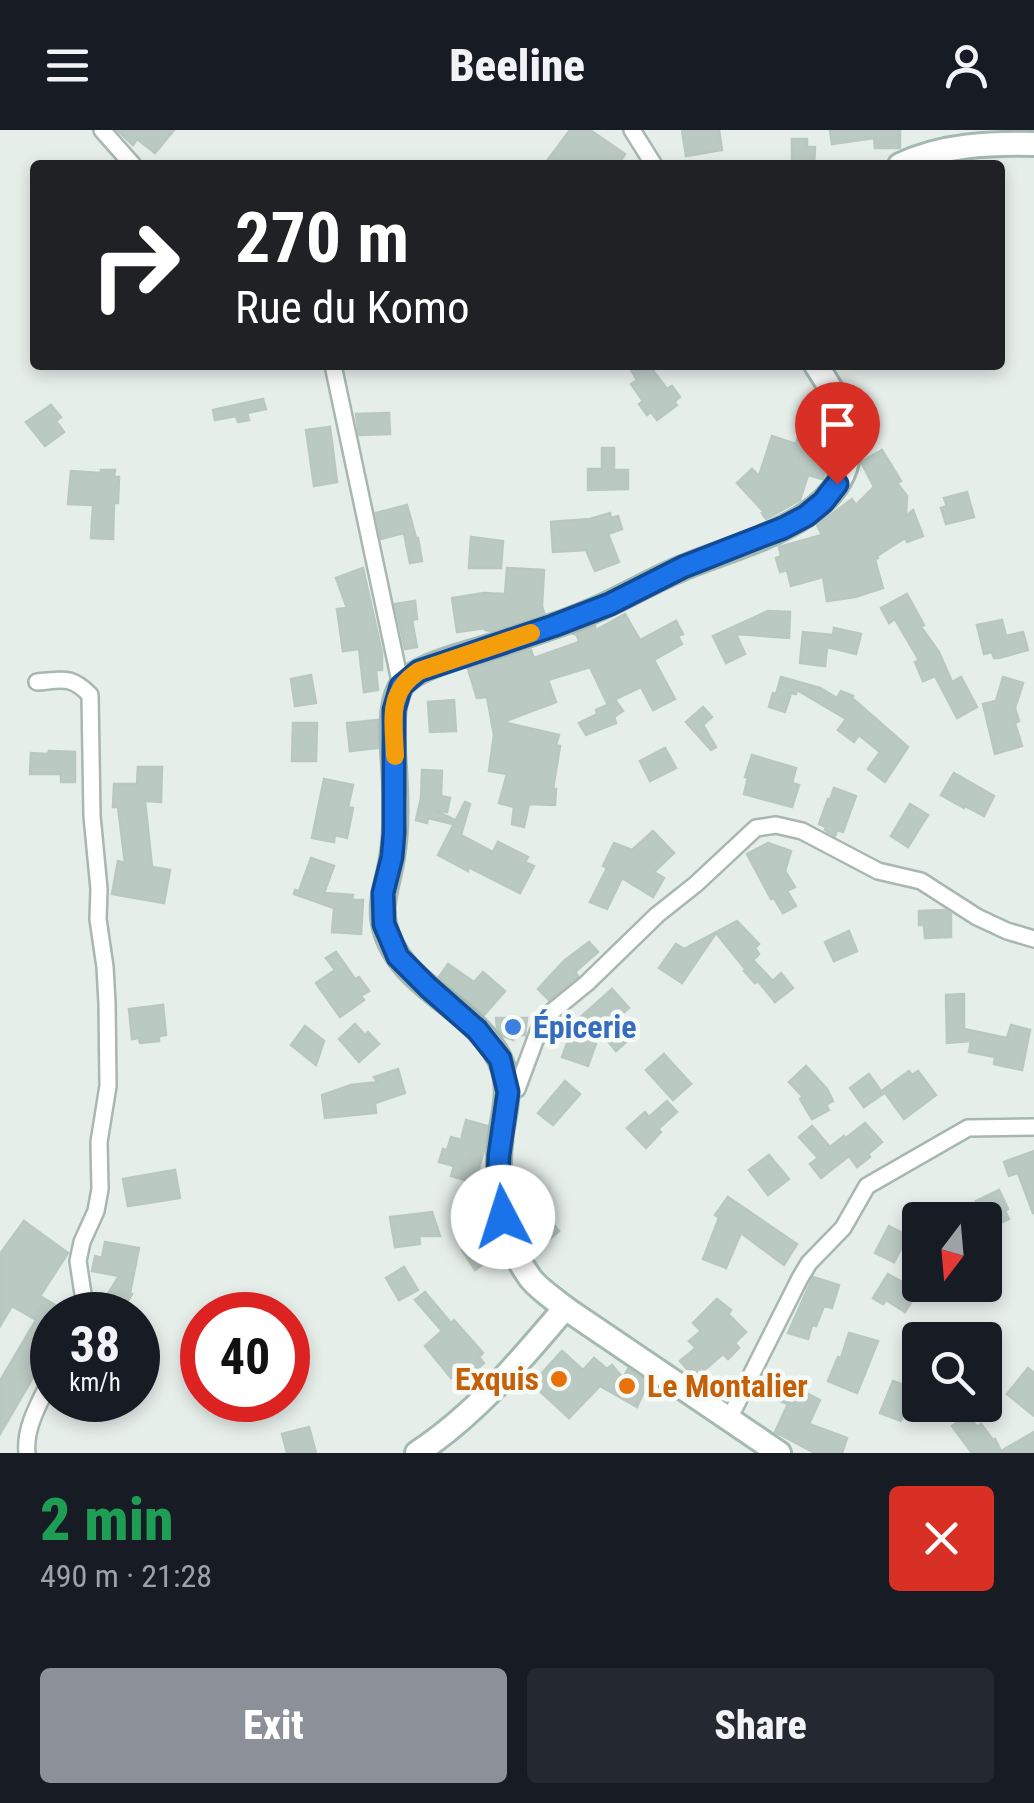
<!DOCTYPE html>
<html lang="en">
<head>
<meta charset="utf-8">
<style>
  :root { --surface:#171b24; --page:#242831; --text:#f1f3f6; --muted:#9ea1a6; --accent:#8c9099 }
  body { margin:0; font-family:"Roboto Condensed",sans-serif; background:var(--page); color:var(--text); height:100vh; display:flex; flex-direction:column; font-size:38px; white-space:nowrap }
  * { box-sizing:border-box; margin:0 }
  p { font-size:32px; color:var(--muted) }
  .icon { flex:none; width:55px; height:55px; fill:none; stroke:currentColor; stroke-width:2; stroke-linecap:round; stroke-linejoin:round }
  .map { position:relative; height:1323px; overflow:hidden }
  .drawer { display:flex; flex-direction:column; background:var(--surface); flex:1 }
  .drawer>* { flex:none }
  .top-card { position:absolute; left:30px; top:30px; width:975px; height:210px; border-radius:10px; box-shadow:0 5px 15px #0003; background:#202124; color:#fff; overflow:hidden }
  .needle { width:65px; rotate:196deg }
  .controls { position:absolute; left:902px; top:1072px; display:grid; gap:20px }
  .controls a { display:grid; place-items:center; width:100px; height:100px; border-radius:10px; background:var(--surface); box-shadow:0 5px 15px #0003; font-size:50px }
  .speed { position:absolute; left:30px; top:1162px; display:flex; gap:20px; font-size:50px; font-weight:700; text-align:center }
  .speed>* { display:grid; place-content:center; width:130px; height:130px; border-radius:50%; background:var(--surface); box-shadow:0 5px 15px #0003; line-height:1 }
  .speed small { font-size:25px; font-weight:400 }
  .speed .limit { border:15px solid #d22; background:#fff; color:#111 }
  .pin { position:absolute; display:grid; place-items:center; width:85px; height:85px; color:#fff; margin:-102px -42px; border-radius:50% 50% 50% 0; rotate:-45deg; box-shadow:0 0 10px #0007 }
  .pin .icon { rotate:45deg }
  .me { position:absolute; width:110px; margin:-55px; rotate:355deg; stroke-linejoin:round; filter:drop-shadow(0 0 8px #0008) }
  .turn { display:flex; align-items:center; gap:35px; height:210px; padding:0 40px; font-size:45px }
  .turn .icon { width:130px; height:130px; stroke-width:2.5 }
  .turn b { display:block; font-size:70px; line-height:85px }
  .round { display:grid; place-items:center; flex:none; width:105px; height:105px; border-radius:10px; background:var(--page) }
  .head { display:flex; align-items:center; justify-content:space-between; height:170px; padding:0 40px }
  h1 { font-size:60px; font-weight:800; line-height:75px; color:#1e9e55 }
  .primary-button { display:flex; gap:20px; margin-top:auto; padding:20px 40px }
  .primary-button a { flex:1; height:115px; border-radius:10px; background:var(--accent); color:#fff; font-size:40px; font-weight:800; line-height:115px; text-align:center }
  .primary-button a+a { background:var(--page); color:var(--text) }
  header { display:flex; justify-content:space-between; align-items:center; height:130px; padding:0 40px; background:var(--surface); font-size:45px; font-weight:800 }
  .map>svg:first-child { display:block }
</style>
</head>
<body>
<header><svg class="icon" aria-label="menu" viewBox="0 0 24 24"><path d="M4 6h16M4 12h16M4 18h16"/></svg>Beeline<svg class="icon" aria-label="person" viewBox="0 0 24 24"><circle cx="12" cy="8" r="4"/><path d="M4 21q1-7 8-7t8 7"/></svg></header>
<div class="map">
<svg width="1034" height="1323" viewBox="0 0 1034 1323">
  <rect width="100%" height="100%" fill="#e6eeea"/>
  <g fill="#bbc9c3" stroke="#b8c8c1" stroke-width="2.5">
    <path d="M117,0H174L155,23L137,9L133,15Z"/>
    <path d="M570,0H590L625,24L618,35H544Z"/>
    <path d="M682,0H719L722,20L686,26Z"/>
    <path d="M830,0H900V18H875L874,8L832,14Z"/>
    <path d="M792,9H807V17H815L814,35H792Z"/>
    <path d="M628,235H649L667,259L672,256L680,267L674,272L677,275L657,290L651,282L647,285L639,274L643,271L631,254L637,250Z"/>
    <path d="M263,269L266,279L247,283L249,290L238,292L236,286L215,290L213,280Z"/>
    <path d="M51,275L61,287L56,291L64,302L45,316L26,292Z"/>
    <path d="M389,283L390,304L359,305L356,284Z"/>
    <path d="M802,292L826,298L819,323L831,327L830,334L822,349L808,345L800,370L766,389L762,383L764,382L737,353L752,339L759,346L772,306L796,314Z"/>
    <path d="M330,297L337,352L314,356L306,300Z"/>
    <path d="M602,318H614V340H628V359L588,360V339H602Z"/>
    <path d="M882,320L901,351L897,353L907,366L906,386L913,380L923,406L907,412L905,408L877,426L878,428L875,430L883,458L855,467L827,471L823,447L791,456L787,440L780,442L776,428L781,426L779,417L822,405L817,395L852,369L856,375L874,357L861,332Z"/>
    <path d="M101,340H115L114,347H119L118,373H114L113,409L91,408L93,375L68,374L71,341L101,343Z"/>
    <path d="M967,362L974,387L946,394L941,378L947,376L944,368Z"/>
    <path d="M407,375L416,408H418L422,431L410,433L404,403L381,409L376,383Z"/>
    <path d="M610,383L611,388L618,386L622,399L608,404L619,432L595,441L586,420L553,422L551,392L590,389Z"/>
    <path d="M471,407L503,411L501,438H469Z"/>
    <path d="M363,438L382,523V540H376L378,560L364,562L359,519L343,521L337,479L347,478L336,448Z"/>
    <path d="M507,438L544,440L542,476L544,483L492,501L485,500V498L457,502L452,468L484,463L505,464Z"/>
    <path d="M907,464L924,495L921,497L939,522L952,552L961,547L977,577L957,588L935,546L923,551L915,532L919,530L895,489L889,493L881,478Z"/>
    <path d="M415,471L417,489L412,490L417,517L405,519L395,474Z"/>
    <path d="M768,481L790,482L789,508L736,504L745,524L726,533L713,506Z"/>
    <path d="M625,484L640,510L676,491L683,504L678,506L682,514L654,530L675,569L653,580L641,557L607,573L590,537L548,550L556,572L503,592L559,605L556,615L560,616L553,659H556L555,675L529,674L524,697L512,694L514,677L499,673L507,644L489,641L494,605L487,567L477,568L468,539L531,520L534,528L579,512L577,505L574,504L595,496L596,500Z"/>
    <path d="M1002,490L1006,506L1023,502L1028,520L999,528H994L992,522L984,524L977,495Z"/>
    <path d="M834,498L861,504L856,524L827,517L825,536L800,533L803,502L833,505Z"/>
    <path d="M311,545L316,573L295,576L291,549Z"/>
    <path d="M781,547L820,558L837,568L841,561L853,566L852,568L908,617L885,652L868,639L880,622L859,605L854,612L838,600L846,589L797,560L796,564L791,563L785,582L769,577L773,563L776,564Z"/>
    <path d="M1003,547L1023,553L1015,578L1019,591L1015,593L1022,616L995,624L983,574L996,571Z"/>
    <path d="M454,570L456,601L430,602L428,572Z"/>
    <path d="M616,571L623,581L614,587L616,593L586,605L579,593L597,584L596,580Z"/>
    <path d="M703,577L712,587L703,595L716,617L711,620L686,592Z"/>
    <path d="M378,590V618L350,621L347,593Z"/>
    <path d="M293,593H317L316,631H292Z"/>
    <path d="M665,618L676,638L650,651L640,631Z"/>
    <path d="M49,621L75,622V652H61V644H30L31,623L48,624Z"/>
    <path d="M752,625L796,638L792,653L799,655L792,677L744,664L748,648L745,647Z"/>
    <path d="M138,637H162L161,672L145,671L152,737L170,740L164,773L112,764L118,731L125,733L118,677H113L114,654H137Z"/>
    <path d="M422,640L442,641L441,666L450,668L447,682L434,680L455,690L453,694L428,688L427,693L416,690L421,668Z"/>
    <path d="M954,643L994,666L984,686L965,676L964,678L941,665Z"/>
    <path d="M324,649L353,655L348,677L353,678L347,708L335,705L334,712L312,708Z"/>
    <path d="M834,658L856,666L843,702L837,700L835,706L825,700L826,697L819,694L828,669L830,670Z"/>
    <path d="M465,672L470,674L461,705L493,722L498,712L528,727L525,732L534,736L520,763L468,737V741L438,725Z"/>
    <path d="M910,674L928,685L908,717L891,706Z"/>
    <path d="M653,701L674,723L654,742L664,748L653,767L622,748L607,779L590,772L607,738L603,736L614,713L632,720Z"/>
    <path d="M768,713L791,721L785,741L795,757L787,761L796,776L783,783L774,768L771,769L747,724Z"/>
    <path d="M311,728L334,736L324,763L353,765L352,770H363L361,804L332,802L334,778L294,764L295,760L299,761Z"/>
    <path d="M945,780L951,784V807L925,808L924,795H919V781Z"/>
    <path d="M737,791L759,814L755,818L759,824L753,830L773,851L781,843L793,858L775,872L758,851L755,853L744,841L746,840L716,803L682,853L659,838L676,814L684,819Z"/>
    <path d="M849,801L857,821L834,831L825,812Z"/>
    <path d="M589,812L598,822L575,842L578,846L549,870L538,859L564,831Z"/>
    <path d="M336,822L355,849L359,847L369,861L361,866L364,870L340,887L316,853L335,840L326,828Z"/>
    <path d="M448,834L474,852L483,842L505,861L484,885L439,847Z"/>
    <path d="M612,859L629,878L615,890L631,908L616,921L600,902L588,936L562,927L575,892Z"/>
    <path d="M964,864V899L1007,908L1011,895L1030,900L1022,940L994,934L995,927L969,922L971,911L947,913L946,865Z"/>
    <path d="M163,875L166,905L159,906V911L140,913L139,908L132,909L129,879Z"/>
    <path d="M496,888H527L525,905H513V910L503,906L497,898Z"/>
    <path d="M355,894L365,905L368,902L379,914L359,932L339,909Z"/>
    <path d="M305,896L324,911L316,935L291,915Z"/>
    <path d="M664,924L691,954L673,970L646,940Z"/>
    <path d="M806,936L827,959L833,971L826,975L829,980L812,989L800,969L803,967L789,952Z"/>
    <path d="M398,939L405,963L375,973L376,983L325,988L322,965L351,955L378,952L374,947Z"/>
    <path d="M909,941L912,945L918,941L936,965L904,989L883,960Z"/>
    <path d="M869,944L883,964L864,977L850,958Z"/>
    <path d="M565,951L580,964L553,995L538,983Z"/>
    <path d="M667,971L677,982L658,999L661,1002L646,1018L627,998L645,982L649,987Z"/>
    <path d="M466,990L487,996L485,1017L475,1053L451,1046L454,1036L439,1032L443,1019L447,1020L451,1007L461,1010Z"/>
    <path d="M865,993L882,1012L868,1024L870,1027L857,1037L849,1026L821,1048L810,1034L818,1028L799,1007L812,996L830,1017L844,1006L846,1008Z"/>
    <path d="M1034,1021V1082L1033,1083L1018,1043L1009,1046L1004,1032Z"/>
    <path d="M769,1025L789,1049L768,1065L749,1040Z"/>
    <path d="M175,1040L180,1068L128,1076L123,1049Z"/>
    <path d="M999,1060L1008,1079L1005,1081L1009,1089L998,1094L994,1086L991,1087L989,1083L984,1086L976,1071Z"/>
    <path d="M728,1067L797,1114L784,1135L741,1103L726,1138L703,1129L719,1088L715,1085Z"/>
    <path d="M537,1074L559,1101L544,1114L521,1087Z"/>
    <path d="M432,1082L440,1106H419L420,1114L395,1117L390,1087Z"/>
    <path d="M24,1091L68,1123L40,1166L72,1185H52V1215L0,1304V1251L36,1190L12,1176L0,1196V1124Z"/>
    <path d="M889,1096L908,1106L894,1132L875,1123Z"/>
    <path d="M489,1101L499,1122L475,1140L462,1120Z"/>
    <path d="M105,1112L139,1118L130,1163L132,1164L121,1182L103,1172L119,1146L92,1141L95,1126L102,1128Z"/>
    <path d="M404,1137L418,1160L399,1170L386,1148Z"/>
    <path d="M888,1144L918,1161L905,1182L886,1170L883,1174L873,1168Z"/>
    <path d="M813,1147L839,1155L832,1178L824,1176L816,1196L812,1195L808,1209L788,1203Z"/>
    <path d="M425,1162L451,1193L454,1190L483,1223L479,1227L484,1233L475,1241L471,1236L465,1242L462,1239L451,1248L425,1216L442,1201L415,1170Z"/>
    <path d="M717,1169L731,1180L728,1184L746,1202L735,1213L739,1218L728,1229L723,1224L695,1248L680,1231L696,1218L689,1211L701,1201L693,1193Z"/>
    <path d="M849,1203L878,1211L857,1263L828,1251L838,1227L841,1228Z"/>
    <path d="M562,1221L583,1240L594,1228L607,1239L612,1235L623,1248L628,1239L648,1252L637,1277L600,1256L569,1288L532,1254Z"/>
    <path d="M1028,1238L1034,1243V1286L1007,1264Z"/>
    <path d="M775,1247L820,1270L809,1294L847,1308L842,1323H815L775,1302L788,1274L768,1266L769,1264L764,1261L769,1251L773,1252Z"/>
    <path d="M893,1251L914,1259L901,1291L880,1283Z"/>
    <path d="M968,1285L977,1297L981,1294L993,1310L995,1309L1001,1321L1034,1302V1323H972L952,1296Z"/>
    <path d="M309,1297L316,1323H287L282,1304Z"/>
  </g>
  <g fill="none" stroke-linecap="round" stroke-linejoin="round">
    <g stroke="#a8b7b1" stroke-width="20">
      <g id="street">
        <path d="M102,0L133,35"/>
        <path d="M632,0L654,35"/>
        <path d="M333,235L401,556"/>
        <path d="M37,552C62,550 71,545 90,565L92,686L99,759L98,789L105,837L107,873L108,956L99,1012L100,1059L96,1081L82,1112L78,1131L85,1177L83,1185"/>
        <path d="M507,962L517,959L543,889L587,853L657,785L696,754L756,698L776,695L802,701L878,741L921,751L977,787L1007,801L1034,809"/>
        <path d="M729,1289L800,1148L809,1133L843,1098L867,1056L968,998L1034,997"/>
        <path d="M27,1323C24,1297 41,1270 52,1247"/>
      </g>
    </g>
    <g stroke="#a4bab1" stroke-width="28">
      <g id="secondary">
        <path d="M900,35C941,15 989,13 1034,14"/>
        <path d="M417,1323C475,1285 521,1230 565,1178"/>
        <path d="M779,1323L565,1178C554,1169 540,1160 531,1149C500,1108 495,1054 501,1004C505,979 512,955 500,930C474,875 397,857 384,794C379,771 389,750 392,727C396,705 396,682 395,659C395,632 386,577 402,555C417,534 480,521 506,512C541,500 578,489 612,472C635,461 656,449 680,439C737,414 852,392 849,311C848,283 830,257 816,235"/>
      </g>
    </g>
    <use href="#street" stroke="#fff" stroke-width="15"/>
    <use href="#secondary" stroke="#fff" stroke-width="22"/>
  </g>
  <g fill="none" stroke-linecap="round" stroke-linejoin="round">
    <g stroke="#114b97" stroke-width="25">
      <path id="route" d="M503,1087L498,1046L499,1025L508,962L500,929L477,900L428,857L398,827L384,794L383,763L392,727L394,703V580L401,556L419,541L553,496L610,474L683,437L783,398L806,386L823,372L837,354"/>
    </g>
    <use href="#route" stroke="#1a73e8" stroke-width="18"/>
    <path stroke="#f59e0b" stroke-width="18" d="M395,626C394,592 386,562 419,541L531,503"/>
  </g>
  <circle fill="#3f7fe0" stroke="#f7fbf8" stroke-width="4" cx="513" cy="897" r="10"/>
  <g fill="#e8710a" stroke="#f7fbf8" stroke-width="4">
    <circle cx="559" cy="1249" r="10"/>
    <circle cx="627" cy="1256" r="10"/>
  </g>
  <g text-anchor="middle" stroke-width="9" stroke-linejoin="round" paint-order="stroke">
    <g font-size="32" font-weight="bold" fill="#366cbe" stroke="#f7fbf8" text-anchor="start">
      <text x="533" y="908">Épicerie</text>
    </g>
    <g font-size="32" font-weight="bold" fill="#c56008" stroke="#f7fbf8" text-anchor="end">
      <text x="539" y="1260">Exquis</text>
      <text x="647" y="1267" text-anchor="start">Le Montalier</text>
    </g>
  </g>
</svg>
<div class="controls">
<a><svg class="needle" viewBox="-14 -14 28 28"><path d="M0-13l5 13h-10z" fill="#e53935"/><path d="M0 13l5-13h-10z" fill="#9ea1a6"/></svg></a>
<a><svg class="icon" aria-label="search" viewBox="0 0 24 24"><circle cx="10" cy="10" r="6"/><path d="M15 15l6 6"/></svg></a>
</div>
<div class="speed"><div>38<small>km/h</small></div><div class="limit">40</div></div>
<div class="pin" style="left:837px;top:354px;background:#d93025"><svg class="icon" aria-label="arrive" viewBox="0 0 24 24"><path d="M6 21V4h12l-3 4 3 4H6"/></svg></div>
<svg class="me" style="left:503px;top:1087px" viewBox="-20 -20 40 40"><circle r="19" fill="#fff"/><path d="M0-13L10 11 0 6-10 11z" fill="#1a73e8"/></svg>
<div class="top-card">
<div class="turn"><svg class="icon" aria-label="right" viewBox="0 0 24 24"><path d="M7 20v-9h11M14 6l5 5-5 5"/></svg><div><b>270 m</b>Rue du Komo</div></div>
</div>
</div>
<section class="drawer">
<div class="head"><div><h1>2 min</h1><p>490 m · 21:28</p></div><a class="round" style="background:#d93025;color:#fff"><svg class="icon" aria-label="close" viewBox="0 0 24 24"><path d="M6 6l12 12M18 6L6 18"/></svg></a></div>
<div class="primary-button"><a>Exit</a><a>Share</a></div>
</section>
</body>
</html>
